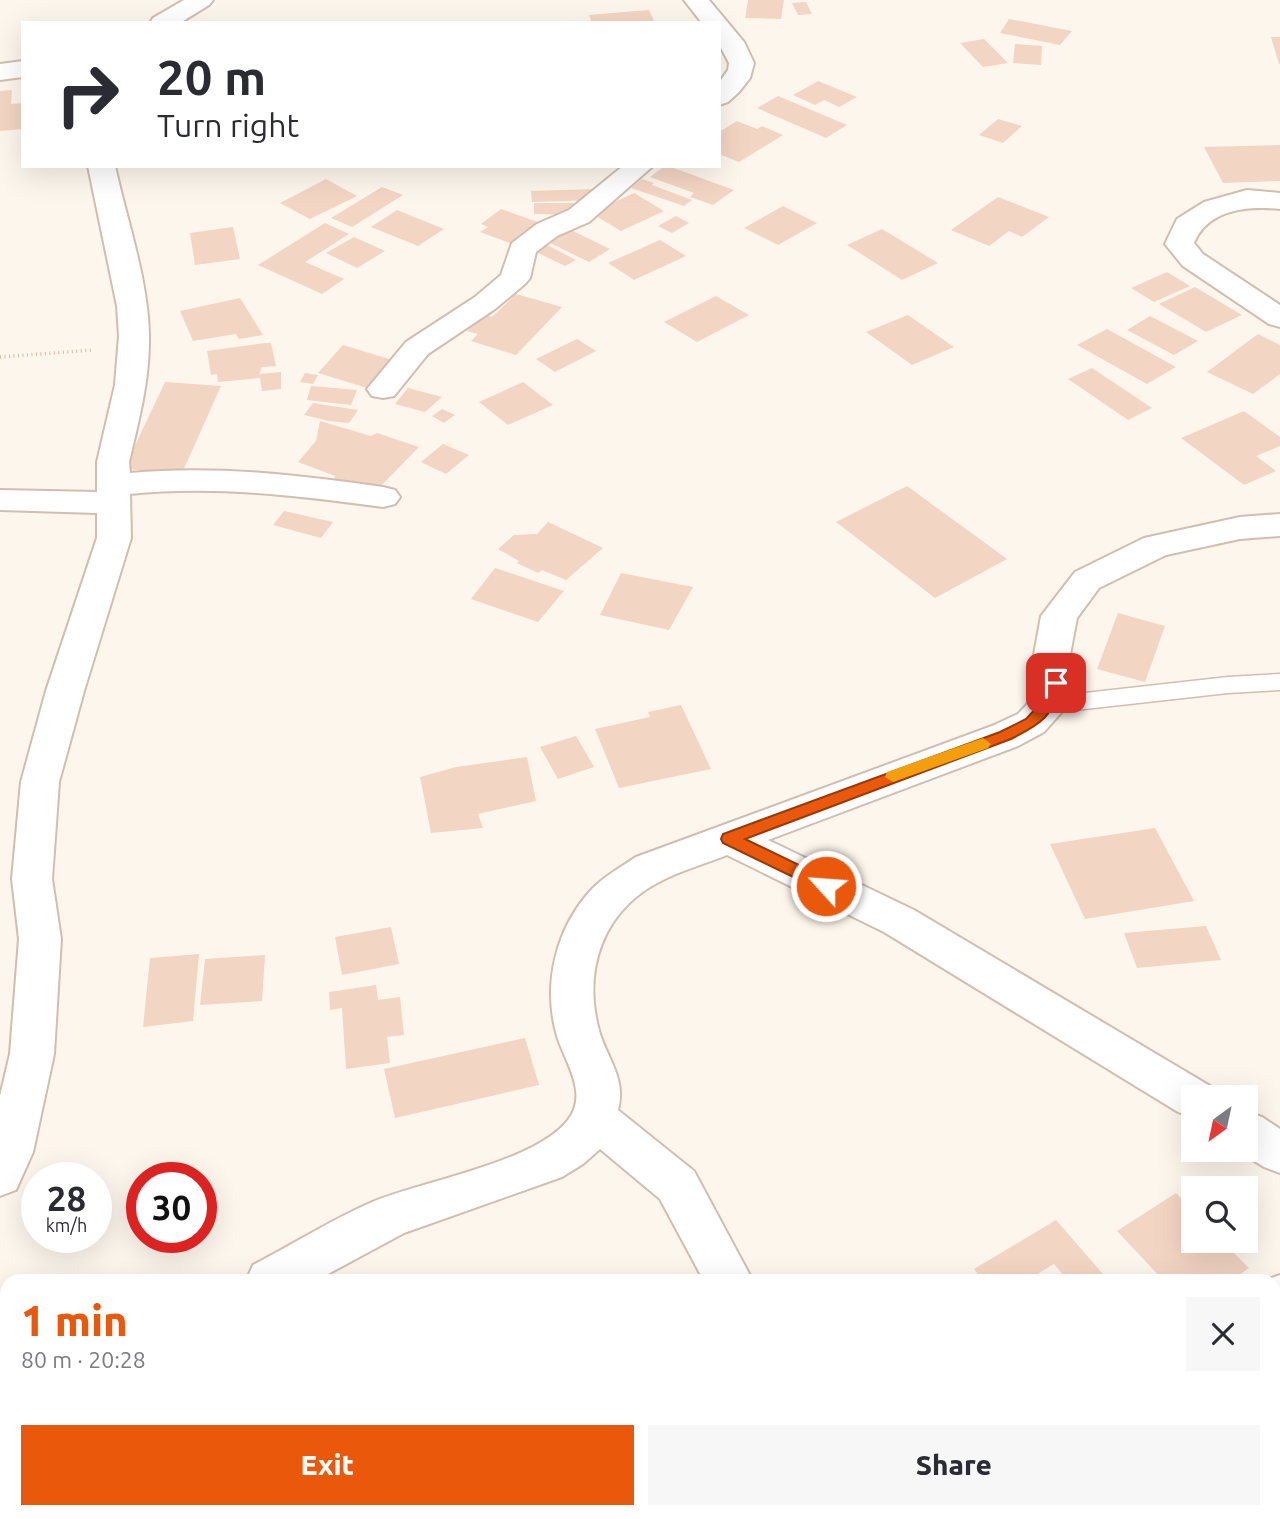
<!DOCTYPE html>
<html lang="en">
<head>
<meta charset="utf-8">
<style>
  :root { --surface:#fff; --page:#f7f7f7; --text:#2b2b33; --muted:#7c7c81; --accent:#ea580c }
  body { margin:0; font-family:Ubuntu,sans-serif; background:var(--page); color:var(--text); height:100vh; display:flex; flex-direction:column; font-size:26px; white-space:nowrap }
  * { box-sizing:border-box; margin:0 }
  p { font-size:23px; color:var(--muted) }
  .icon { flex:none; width:38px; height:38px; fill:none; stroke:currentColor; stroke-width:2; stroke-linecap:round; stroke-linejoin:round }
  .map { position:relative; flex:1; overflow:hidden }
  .details { position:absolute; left:0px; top:1274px; width:1281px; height:245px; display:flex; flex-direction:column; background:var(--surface); border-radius:21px 21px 0 0; box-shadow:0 7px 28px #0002 }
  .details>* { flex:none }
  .hud { position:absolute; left:21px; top:21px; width:700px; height:147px; border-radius:0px; box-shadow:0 7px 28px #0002; background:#fff; color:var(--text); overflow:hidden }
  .needle { width:46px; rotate:213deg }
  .fabs { position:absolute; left:1181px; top:1085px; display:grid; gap:14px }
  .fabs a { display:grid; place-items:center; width:77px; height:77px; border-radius:0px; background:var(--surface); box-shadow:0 7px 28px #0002; font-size:35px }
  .speed { position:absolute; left:21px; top:1162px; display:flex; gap:14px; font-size:35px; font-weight:700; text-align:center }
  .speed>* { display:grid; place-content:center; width:91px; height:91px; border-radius:50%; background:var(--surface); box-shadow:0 7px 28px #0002; line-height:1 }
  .speed small { font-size:18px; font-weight:400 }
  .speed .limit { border:10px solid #d22; background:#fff; color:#111 }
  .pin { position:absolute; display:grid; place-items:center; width:60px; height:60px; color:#fff; margin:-30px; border-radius:14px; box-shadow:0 4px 10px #0006 }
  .me { position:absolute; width:77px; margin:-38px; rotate:296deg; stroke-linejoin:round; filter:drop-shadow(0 0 5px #0008) }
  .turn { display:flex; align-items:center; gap:24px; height:147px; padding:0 21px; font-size:32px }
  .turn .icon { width:91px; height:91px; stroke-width:2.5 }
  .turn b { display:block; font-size:49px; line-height:60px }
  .round { display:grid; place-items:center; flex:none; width:74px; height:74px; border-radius:0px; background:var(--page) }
  .summary { display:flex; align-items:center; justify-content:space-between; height:119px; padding:0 21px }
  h1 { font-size:42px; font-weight:800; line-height:52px; color:var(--accent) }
  .button { display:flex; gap:14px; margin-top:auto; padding:14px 21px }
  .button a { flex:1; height:80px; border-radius:0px; background:var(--accent); color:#fff; font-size:28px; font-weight:800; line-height:80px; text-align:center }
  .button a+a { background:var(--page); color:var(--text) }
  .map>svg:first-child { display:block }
</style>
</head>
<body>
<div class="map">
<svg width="1280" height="1519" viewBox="0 0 1280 1519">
  <rect width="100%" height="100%" fill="#fdf6ec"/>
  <g fill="#f3d5c3">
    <path d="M748,0H784L781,19L745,18Z"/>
    <path d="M806,2L812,14L798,15L792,3Z"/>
    <path d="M649,10L655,23H592L589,15Z"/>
    <path d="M1009,19L1072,31L1060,45L1000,33Z"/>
    <path d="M1271,37H1280V64H1279Z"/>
    <path d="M984,39L1008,63L983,67L960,43Z"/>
    <path d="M1015,44L1042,46L1041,65L1013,63Z"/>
    <path d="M818,81L857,97L839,107L824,100L815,105L793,95Z"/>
    <path d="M12,90L11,104L23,103V129L0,131V91Z"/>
    <path d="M778,96L847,125L826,138L757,108Z"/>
    <path d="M998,119L1022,126L1003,143L979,135Z"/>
    <path d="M737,121L757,129L762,126L783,135L739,162L719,154V132Z"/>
    <path d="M1280,145V181L1223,183L1204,147Z"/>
    <path d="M665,166H668L734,190L713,205L690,197L694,193L650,177Z"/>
    <path d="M326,179L357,196L310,219L280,203Z"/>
    <path d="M642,179L654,183L652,185L692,200L684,206L631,188Z"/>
    <path d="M382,187L403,195L352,227L331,218Z"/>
    <path d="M596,189L598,200L532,202L531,191Z"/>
    <path d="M634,193L664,211L621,231L591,213Z"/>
    <path d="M998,197L1049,217L1022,237L1009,231L989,246L951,230Z"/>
    <path d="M534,203H575L574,215L534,214Z"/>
    <path d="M783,206L817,223L778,245L744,228Z"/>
    <path d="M501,209L546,225L518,246L480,232L488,227L481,224Z"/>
    <path d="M397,210L444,229L418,246L371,227Z"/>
    <path d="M676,216L689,223L672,233L658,226Z"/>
    <path d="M325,223L349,234L305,262L344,279L322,294L258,265Z"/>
    <path d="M233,227L240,259L195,265L190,233Z"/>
    <path d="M567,228L610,249L589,262L544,240Z"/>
    <path d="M882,229L938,263L902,280L847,245Z"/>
    <path d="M354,237L385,251L357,268L326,253Z"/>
    <path d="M660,240L686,256L634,280L608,263Z"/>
    <path d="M543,243L576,260L565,266L532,250Z"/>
    <path d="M1167,272L1190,286L1154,302L1131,288Z"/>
    <path d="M1195,287L1242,315L1206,332L1159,304Z"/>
    <path d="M516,294L562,307L516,355L471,341L478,334L467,331L483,314L492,317Z"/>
    <path d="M716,296L749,315L697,342L664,322Z"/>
    <path d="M240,298L263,335L239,339L236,334L193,341L180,311Z"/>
    <path d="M908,315L954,347L912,365L866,332Z"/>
    <path d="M1150,316L1198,341L1174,355L1127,330Z"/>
    <path d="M1107,329L1176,367L1147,384L1077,345Z"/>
    <path d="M1258,334L1280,345V374L1253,394L1207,372Z"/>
    <path d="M577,339L596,351L555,372L536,359Z"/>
    <path d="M265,343H271L276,366L262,367L259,374L281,372V389L262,391L260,378L218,382L217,374L211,375L207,351Z"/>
    <path d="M343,345L399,362L374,390L318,373Z"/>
    <path d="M1092,368L1152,408L1128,420L1068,379Z"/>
    <path d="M305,373L318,375L313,384L300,382Z"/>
    <path d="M165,382L221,386L182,473L124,469Z"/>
    <path d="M523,382L553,405L508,425L479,402Z"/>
    <path d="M311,386L357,390L351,405L307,400Z"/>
    <path d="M408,388L442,397L425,412L395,404Z"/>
    <path d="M313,403L358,410L349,423L329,421L304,415Z"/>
    <path d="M442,409L455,415L444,423L432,416Z"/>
    <path d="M1244,411L1280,437V446L1256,456L1276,471L1244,485L1181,438Z"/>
    <path d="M320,421L371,436L377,433L419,447L374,493L334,481L335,476L298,462L316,441Z"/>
    <path d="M443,444L469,455L446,474L421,462Z"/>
    <path d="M907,486L1007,559L935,598L836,522Z"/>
    <path d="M284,511L333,522L321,538L273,525Z"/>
    <path d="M548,522L603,548L566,580L542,570L538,573L517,563L519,561L498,549L514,535L537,534Z"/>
    <path d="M495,568L564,591L538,622L471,599Z"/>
    <path d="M621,573L693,587L669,630L600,615Z"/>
    <path d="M1118,613L1165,626L1145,682L1097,669Z"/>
    <path d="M681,705L711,769L619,788L595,729L650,717L648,712Z"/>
    <path d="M576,736L594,767L558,779L540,747Z"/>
    <path d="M527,757L536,801L478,814L483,828L431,833L420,777L456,767Z"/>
    <path d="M1155,828L1194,901L1085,919L1050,844Z"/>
    <path d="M1206,926L1221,960L1137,968L1124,933Z"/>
    <path d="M391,927L399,964L342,975L335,937Z"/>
    <path d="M199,954L193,1021L143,1027L150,958Z"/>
    <path d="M265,955L262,1001L200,1005L205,959Z"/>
    <path d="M376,985L378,1000L400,997L404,1035L387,1037L390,1063L346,1069L342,1008L330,1010L329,992Z"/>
    <path d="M525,1038L539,1085L395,1118L384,1069Z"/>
    <path d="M1176,1193L1194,1211V1241H1222L1249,1268L1231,1281H1164L1117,1231Z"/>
    <path d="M1056,1220L1109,1281H1068L1054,1264L1026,1281H983L974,1269Z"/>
  </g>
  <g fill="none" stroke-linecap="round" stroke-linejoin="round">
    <g stroke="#d1beb0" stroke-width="3">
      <path id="service" d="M1280,674V690L1228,693L1049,713L1041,710L1038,705L1041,700L1049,697L1228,677Z"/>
    </g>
    <g stroke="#d1beb0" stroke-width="4">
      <g id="minor">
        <path d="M184,0H213L209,5L180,23H150L153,18Z"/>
        <path d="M684,0H709L744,42L754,63L750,78L739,92L728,102L719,105V83L728,70L729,63L719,44V23H702Z"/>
        <path d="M23,61V77L0,80V64Z"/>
        <path d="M88,166H115C127,221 148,279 149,335C150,378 139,420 129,462L130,473C215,465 299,475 383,487L395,490L400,497L395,504L383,507C299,496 215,485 130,494L131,538L84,691L59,782L52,879L61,939L54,1054L33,1152L16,1190L0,1196V1096L10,1054L19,939L12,879L21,782L46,691L97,538V513L0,510V490L97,492V462L115,385L119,336L117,306Z"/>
        <path d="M623,166H653L589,222L557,236L536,252L530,278L525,284L495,309L428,354L394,396L383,398L372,396L367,389L406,342L475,297L501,275L512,243L537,224L569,210Z"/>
        <path d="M1247,190L1280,193V209C1248,206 1208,209 1194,243L1203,254L1280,305V327L1269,324L1183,266L1165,244L1177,219L1204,202Z"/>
        <path d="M1280,514V536L1240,539L1166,555L1099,588L1077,618L1069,660L1075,683L1068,705L1044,732L1018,746L768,840L914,910L1210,1086L1216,1097H1194V1118L1178,1112L884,932L727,855C707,863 686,869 667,878C603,907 581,970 600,1034C609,1061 626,1080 618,1110L694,1171L753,1281H704L660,1199L600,1149L583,1164L562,1177L404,1233L315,1281H246L253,1265C292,1245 329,1221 370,1203C421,1181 535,1163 568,1120C589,1093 565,1062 557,1036C542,984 556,927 593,888C605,876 621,867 636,857L992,726L1018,714L1032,699L1037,683L1033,660L1041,616L1075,572L1144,538L1240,517Z"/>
        <path d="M1246,1112L1262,1117L1280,1129V1173L1264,1167L1237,1150H1246Z"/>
        <path d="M1280,1275V1327L1274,1329V1281H1263Z"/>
        <path d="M7,1393V1443L0,1446V1395Z"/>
        <path d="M756,1512H810L811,1519H757Z"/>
      </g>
    </g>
    <path stroke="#d9b8a5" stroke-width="3.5" stroke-dasharray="1 3.5" stroke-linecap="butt" d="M0,357L93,350"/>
    <use href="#service" fill="#fff" fill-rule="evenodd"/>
    <use href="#minor" fill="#fff" fill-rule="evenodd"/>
  </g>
  <path fill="#ea580c" stroke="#983908" stroke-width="2" d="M1056,678L1063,683C1053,716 1041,724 1011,739L745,839L832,881L834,886L832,890H820L723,843L721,839L723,834L1000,732L1026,719L1042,702L1050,679Z"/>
  <path fill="#f59e0b" d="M983,738L991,744L988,748L893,782L885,777L887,772Z"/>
</svg>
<div class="fabs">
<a><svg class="needle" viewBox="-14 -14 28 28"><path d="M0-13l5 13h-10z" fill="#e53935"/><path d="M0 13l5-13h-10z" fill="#7c7c81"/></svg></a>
<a><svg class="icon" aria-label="search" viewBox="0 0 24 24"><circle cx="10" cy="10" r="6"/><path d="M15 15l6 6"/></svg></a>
</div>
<div class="speed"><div>28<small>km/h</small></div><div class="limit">30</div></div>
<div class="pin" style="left:1056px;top:683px;background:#d93025"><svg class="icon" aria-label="arrive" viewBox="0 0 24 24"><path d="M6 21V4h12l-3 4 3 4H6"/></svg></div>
<svg class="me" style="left:826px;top:886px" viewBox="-20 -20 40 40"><circle r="17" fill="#ea580c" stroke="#fff" stroke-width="3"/><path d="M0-11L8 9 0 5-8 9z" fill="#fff"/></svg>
<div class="hud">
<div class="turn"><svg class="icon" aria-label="right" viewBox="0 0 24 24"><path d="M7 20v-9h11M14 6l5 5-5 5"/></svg><div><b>20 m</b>Turn right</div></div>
</div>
<section class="details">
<div class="summary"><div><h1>1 min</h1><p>80 m · 20:28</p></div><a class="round"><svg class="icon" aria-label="close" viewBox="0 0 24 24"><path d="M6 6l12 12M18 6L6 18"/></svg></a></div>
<div class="button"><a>Exit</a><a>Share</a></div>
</section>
</div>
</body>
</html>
